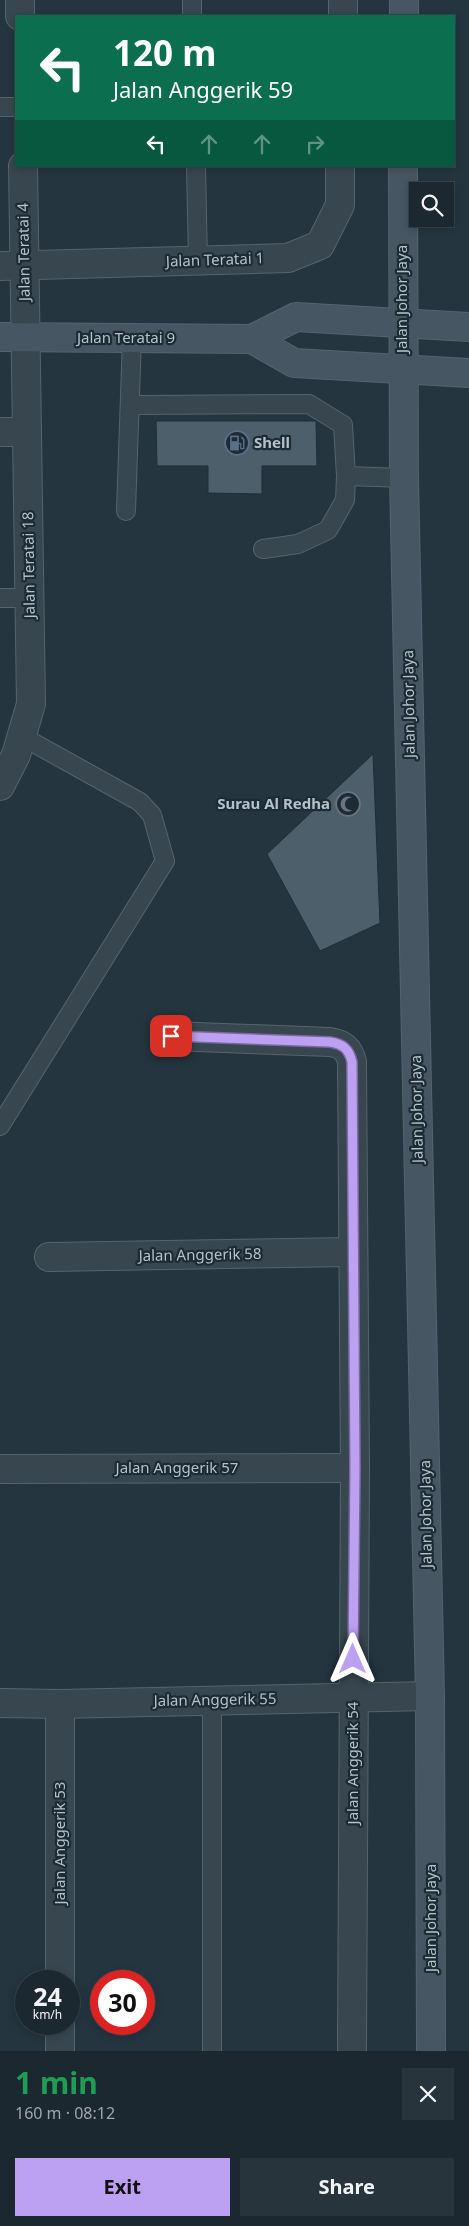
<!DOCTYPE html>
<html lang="en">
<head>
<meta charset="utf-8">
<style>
  :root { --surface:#1b282f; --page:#28343b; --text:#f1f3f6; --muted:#a0a6aa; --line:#39444b; --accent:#bca0f2 }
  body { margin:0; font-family:"Noto Sans",sans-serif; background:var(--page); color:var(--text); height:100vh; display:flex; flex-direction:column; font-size:19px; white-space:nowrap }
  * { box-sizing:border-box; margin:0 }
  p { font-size:16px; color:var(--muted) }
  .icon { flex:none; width:28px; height:28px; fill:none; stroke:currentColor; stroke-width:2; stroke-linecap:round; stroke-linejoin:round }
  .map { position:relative; height:2051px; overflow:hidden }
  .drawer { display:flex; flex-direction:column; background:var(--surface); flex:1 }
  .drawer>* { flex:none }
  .banner { position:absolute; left:15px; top:15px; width:440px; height:152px; border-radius:0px; box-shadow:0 2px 8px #0003,0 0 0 1px var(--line); background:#0b6e4f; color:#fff; overflow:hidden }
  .controls { position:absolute; left:409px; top:182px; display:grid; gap:10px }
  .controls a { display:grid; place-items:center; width:45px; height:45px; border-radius:0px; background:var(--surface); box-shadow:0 2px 8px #0003,0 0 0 1px var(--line); font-size:25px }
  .speed { position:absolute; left:15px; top:1970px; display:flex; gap:10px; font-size:25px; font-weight:700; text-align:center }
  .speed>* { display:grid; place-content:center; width:65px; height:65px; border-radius:50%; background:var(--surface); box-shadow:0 2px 8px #0003,0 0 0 1px var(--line); line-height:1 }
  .speed small { font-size:12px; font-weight:400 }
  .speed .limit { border:8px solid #d22; background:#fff; color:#111 }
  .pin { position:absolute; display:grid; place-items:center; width:42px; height:42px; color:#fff; margin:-21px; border-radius:10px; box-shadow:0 2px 8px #0006 }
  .me { position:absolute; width:55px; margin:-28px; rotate:0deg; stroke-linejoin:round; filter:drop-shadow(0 0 4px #0008) }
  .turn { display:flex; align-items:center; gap:18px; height:105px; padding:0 15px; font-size:22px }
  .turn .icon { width:65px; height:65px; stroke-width:2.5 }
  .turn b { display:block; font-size:35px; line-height:42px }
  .lanes { display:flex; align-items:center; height:48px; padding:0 15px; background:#0003; justify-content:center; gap:25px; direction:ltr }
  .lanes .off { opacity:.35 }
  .round { display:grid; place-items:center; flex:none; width:52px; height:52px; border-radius:0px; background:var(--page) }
  .headline { display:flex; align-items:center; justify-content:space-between; height:85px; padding:0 15px }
  h1 { font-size:30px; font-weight:700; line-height:38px; color:#1e9e55 }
  .button { display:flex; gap:10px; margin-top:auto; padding:10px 15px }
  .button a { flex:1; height:58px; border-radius:0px; background:var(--accent); color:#111; font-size:20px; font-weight:700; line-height:58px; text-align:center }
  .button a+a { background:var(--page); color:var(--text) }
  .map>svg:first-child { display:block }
</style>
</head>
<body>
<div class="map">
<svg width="469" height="2051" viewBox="0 0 469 2051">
  <rect width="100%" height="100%" fill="#24353f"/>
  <g fill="#4d5f6a" stroke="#1f2d36">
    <path d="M156,421H316L317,466H262V494L208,493V466H157Z"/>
    <path d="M373,754L380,923L320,951L267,854Z"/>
  </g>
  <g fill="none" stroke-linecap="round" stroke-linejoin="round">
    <g stroke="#56646d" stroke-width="20">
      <g id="lane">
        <path d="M192,0V16"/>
        <path d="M0,107H16"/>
        <path d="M196,166L198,261"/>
        <path d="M131,405L309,404L343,425L346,476L345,500L328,530L298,544L263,549"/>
        <path d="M346,476L404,478"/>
        <path d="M126,511L132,338"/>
        <path d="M0,598H29"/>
        <path d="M0,1126L165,861L152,815L140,802L23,737"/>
        <path d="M212,2051V1700"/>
      </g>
    </g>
    <g stroke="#56646d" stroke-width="30">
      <g id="street">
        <path d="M20,0V16"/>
        <path d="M343,16V0"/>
        <path d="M0,266L288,258L320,245L340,205V166"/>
        <path d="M0,432H27"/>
        <path d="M0,786L16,755L31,704L23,166"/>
        <path d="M171,1036L330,1042C343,1044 349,1049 352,1062L355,1468L352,2051"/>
        <path d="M49,1257L352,1252"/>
        <path d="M0,1469L355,1468"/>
        <path d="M0,1703L60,1704L430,1696"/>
        <path d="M60,1981V1704"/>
        <path d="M60,2051V2024"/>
      </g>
    </g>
    <g stroke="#56646d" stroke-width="30">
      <g id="secondary">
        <path d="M404,16V0"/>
        <path d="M403,166L404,478L430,1696L431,2051"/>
        <path d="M0,337L252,339L296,317L469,327"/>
        <path d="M252,339L294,363L469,373"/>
      </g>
    </g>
    <use href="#lane" stroke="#38464f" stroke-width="18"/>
    <use href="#street" stroke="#38464f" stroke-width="28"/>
    <use href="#secondary" stroke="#465662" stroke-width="28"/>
  </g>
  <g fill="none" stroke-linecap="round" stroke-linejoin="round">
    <g stroke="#7a689d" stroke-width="12">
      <path id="route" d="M171,1036L330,1042C343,1044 349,1049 352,1062L355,1468L353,1659"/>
    </g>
    <use href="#route" stroke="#bca0f2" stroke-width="9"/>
  </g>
  <defs>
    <g id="fuel-ring" transform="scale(1.25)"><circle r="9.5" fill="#1d2b34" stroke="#5c6f8a" stroke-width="1.5"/><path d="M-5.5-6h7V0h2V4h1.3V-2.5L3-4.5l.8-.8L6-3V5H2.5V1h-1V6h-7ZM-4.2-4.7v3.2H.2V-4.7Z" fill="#5c6f8a"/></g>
    <g id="mosque-ring" transform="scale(1.25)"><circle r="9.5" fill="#1d2b34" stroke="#6b7280" stroke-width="1.5"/><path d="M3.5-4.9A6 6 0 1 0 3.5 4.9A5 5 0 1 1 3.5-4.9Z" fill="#6b7280"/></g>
  </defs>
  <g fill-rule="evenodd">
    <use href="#fuel-ring" x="237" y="443"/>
    <use href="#mosque-ring" x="348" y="804"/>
  </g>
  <g text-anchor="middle" stroke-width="4.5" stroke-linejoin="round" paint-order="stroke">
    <g font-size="15" fill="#b4c1ca" stroke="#1d2b34">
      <text transform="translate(24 252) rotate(-91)" y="5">Jalan Teratai 4</text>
      <text transform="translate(215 260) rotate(-2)" y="5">Jalan Teratai 1</text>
      <text transform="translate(402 299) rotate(-90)" y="5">Jalan Johor Jaya</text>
      <text x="126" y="343">Jalan Teratai 9</text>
      <text transform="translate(29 565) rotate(-91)" y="5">Jalan Teratai 18</text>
      <text transform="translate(409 704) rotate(-91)" y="5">Jalan Johor Jaya</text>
      <text transform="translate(417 1109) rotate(-91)" y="5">Jalan Johor Jaya</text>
      <text transform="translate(200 1255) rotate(-1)" y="5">Jalan Anggerik 58</text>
      <text x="177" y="1473">Jalan Anggerik 57</text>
      <text transform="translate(426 1514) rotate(-91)" y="5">Jalan Johor Jaya</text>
      <text transform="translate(215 1700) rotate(-1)" y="5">Jalan Anggerik 55</text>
      <text transform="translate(353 1763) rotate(-90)" y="5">Jalan Anggerik 54</text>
      <text transform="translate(60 1843) rotate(-90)" y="5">Jalan Anggerik 53</text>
      <text transform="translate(431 1918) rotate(-90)" y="5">Jalan Johor Jaya</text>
    </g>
    <g font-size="15" font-weight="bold" fill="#b4c1ca" stroke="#1d2b34" text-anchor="start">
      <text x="254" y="448">Shell</text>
      <text x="330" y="809" text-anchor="end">Surau Al Redha</text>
    </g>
  </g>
</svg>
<div class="controls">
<a><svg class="icon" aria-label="search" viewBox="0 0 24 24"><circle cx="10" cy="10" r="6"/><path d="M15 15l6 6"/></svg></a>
</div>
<div class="speed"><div>24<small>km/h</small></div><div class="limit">30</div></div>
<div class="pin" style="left:171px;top:1036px;background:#d93025"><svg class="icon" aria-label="arrive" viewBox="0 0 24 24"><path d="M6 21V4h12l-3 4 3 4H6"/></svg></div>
<svg class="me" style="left:353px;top:1659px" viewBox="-20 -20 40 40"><path d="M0-17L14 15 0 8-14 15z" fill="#bca0f2" stroke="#fff" stroke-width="4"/></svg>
<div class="banner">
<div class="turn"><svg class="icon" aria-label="left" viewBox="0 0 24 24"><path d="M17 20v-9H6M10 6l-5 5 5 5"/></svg><div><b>120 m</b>Jalan Anggerik 59</div></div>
<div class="lanes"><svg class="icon" aria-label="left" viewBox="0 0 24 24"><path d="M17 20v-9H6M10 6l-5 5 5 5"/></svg><svg class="icon off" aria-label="ahead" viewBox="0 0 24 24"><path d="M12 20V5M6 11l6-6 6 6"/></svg><svg class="icon off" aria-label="ahead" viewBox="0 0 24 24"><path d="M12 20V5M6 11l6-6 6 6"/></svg><svg class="icon off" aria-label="right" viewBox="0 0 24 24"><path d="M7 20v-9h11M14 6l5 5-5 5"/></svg></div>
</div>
</div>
<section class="drawer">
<div class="headline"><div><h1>1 min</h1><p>160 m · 08:12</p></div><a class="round"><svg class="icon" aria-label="close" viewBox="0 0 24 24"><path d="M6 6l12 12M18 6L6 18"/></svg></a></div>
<div class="button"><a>Exit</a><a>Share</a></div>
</section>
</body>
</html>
